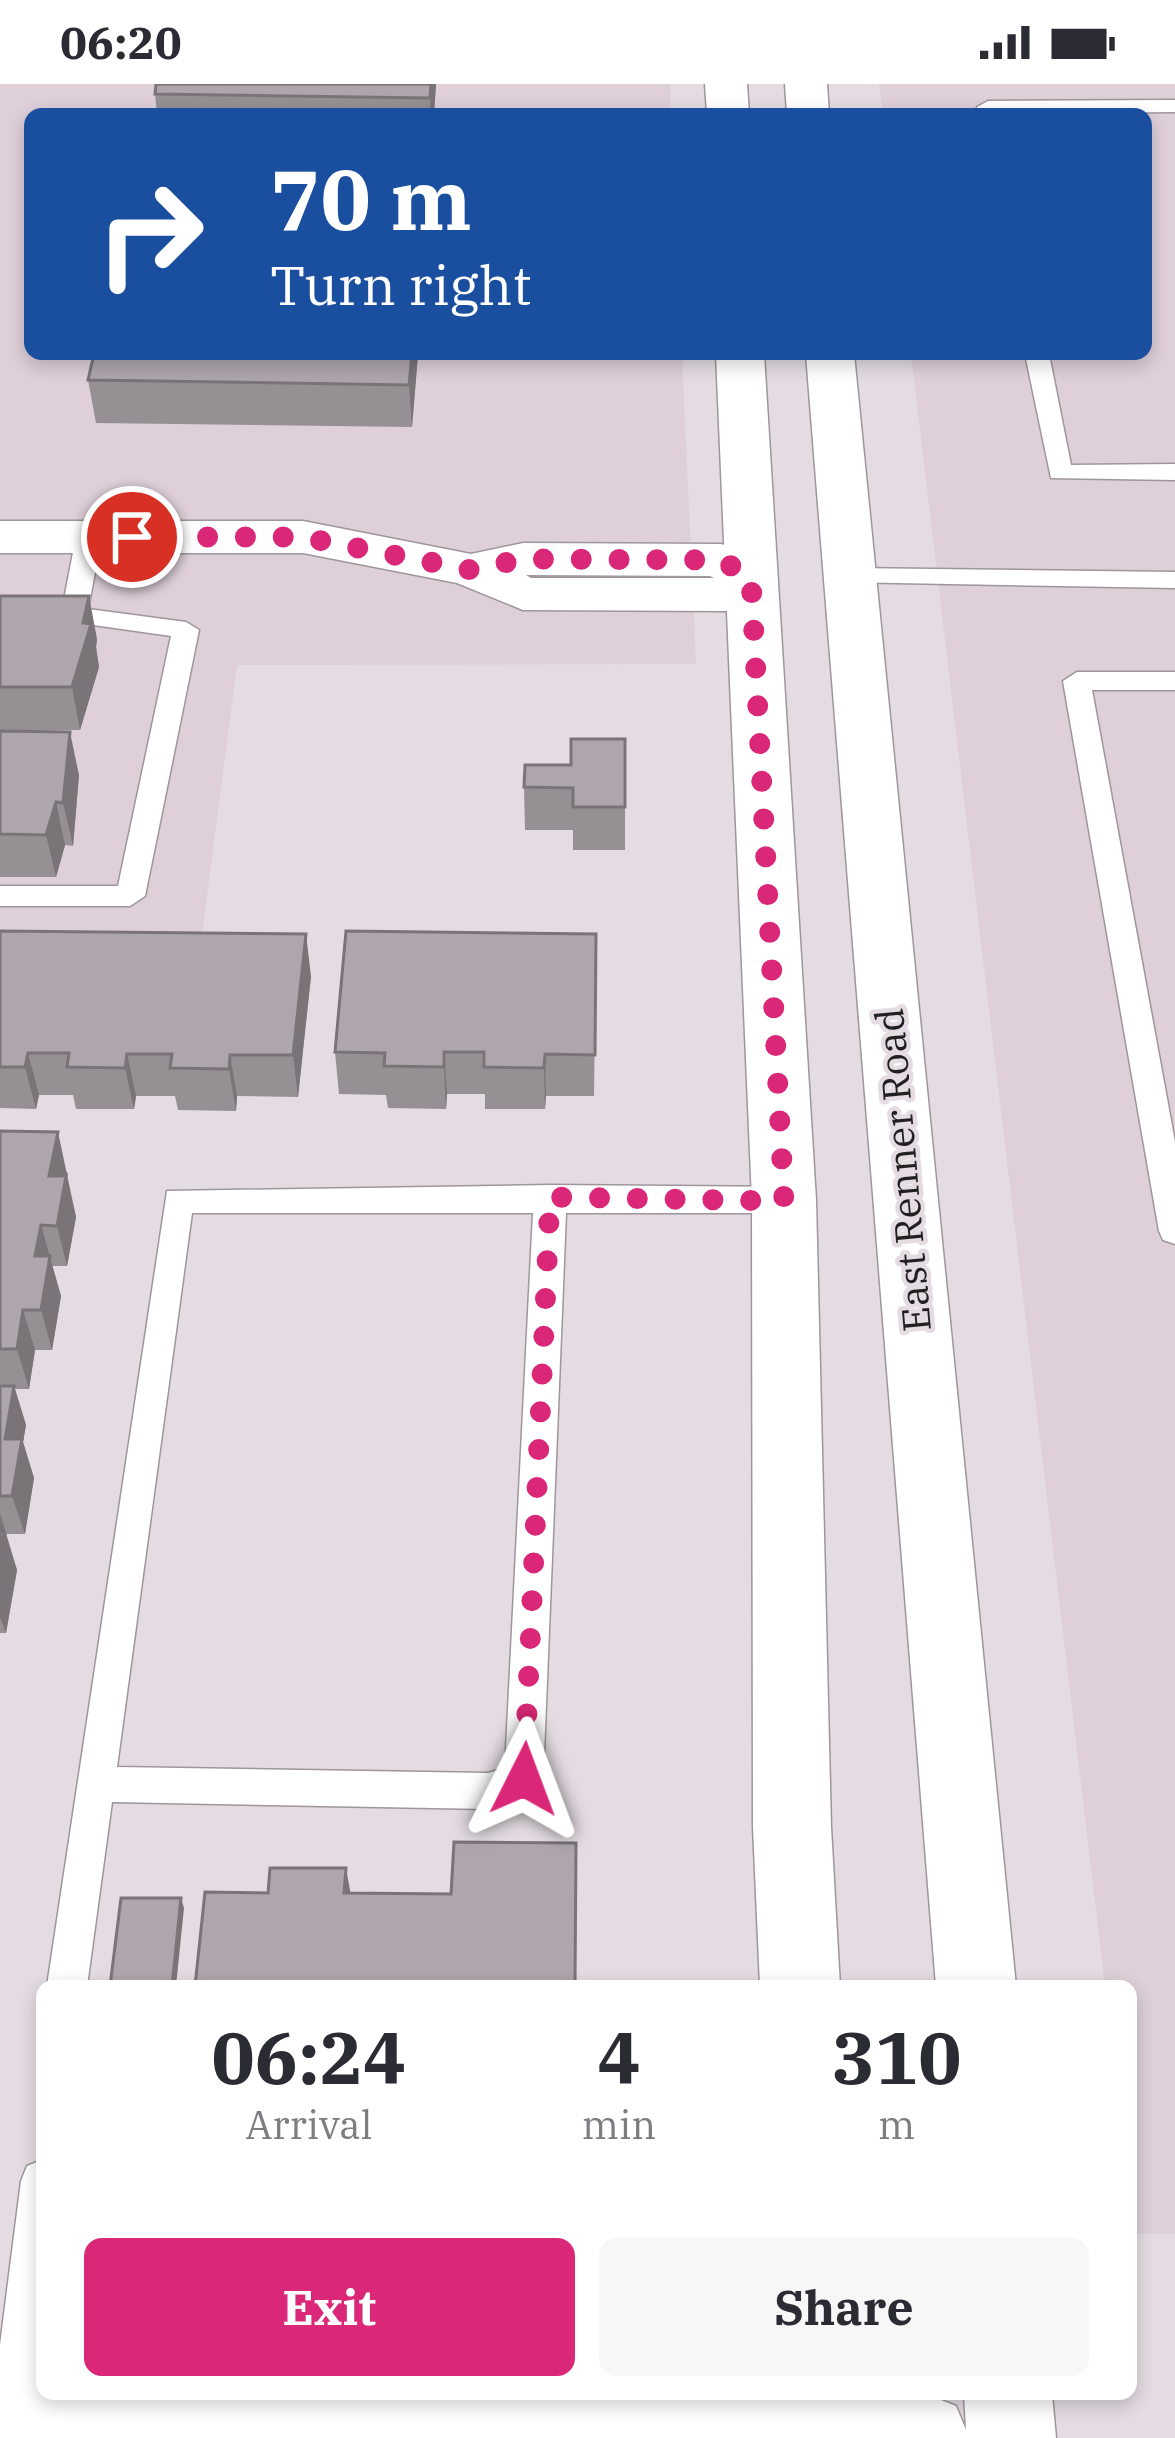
<!DOCTYPE html>
<html lang="en">
<head>
<meta charset="utf-8">
<style>
  :root { --surface:#fff; --page:#f7f7f7; --text:#2b2b33; --muted:#7c7c81; --accent:#db2777 }
  body { margin:0; font-family:"IBM Plex Serif",serif; background:var(--page); color:var(--text); height:100vh; display:flex; flex-direction:column; font-size:45px; white-space:nowrap }
  * { box-sizing:border-box; margin:0 }
  p { font-size:39px; color:var(--muted) }
  .icon { flex:none; width:66px; height:66px; fill:none; stroke:currentColor; stroke-width:2; stroke-linecap:round; stroke-linejoin:round }
  .map { position:relative; flex:1; overflow:hidden }
  .panel { position:absolute; left:36px; top:1896px; width:1101px; height:420px; display:flex; flex-direction:column; background:var(--surface); border-radius:18px; box-shadow:0 6px 18px #0003 }
  .panel>* { flex:none }
  .banner { position:absolute; left:24px; top:24px; width:1128px; height:252px; border-radius:18px; box-shadow:0 6px 18px #0003; background:#1a4fa0; color:#fff; overflow:hidden }
  .pin { position:absolute; display:grid; place-items:center; width:102px; height:102px; color:#fff; margin:-51px; border:6px solid #fff; border-radius:50%; box-shadow:0 3px 12px #0007 }
  .me { position:absolute; width:132px; margin:-66px; rotate:3deg; stroke-linejoin:round; filter:drop-shadow(0 0 9px #0008) }
  .turn { display:flex; align-items:center; gap:42px; height:252px; padding:0 48px; font-size:54px }
  .turn .icon { width:156px; height:156px; stroke-width:2.5 }
  .turn b { display:block; font-size:84px; line-height:102px }
  .eta { display:flex; justify-content:space-evenly; align-items:center; height:204px; text-align:center }
  .eta b { font-size:72px; font-weight:700; line-height:84px }
  .primary-button { display:flex; gap:24px; margin-top:auto; padding:24px 48px }
  .primary-button a { flex:1; height:138px; border-radius:18px; background:var(--accent); color:#fff; font-size:48px; font-weight:700; line-height:138px; text-align:center }
  .primary-button a+a { background:var(--page); color:var(--text) }
  .status { display:flex; justify-content:space-between; align-items:center; height:84px; padding:0 60px; background:var(--surface); direction:ltr }
  .status svg { height:33px; fill:currentColor }
  .map>svg:first-child { display:block }
</style>
</head>
<body>
<div class="status"><b>06:20</b><svg viewBox="0 0 49 12"><path d="M0 12V9h3v3zM5 12V6h3v6zM10 12V3h3v9zM15 12V0h3v12zM26 1h20v11H26zM47 4h2v5h-2z"/></svg></div>
<div class="map">
<svg width="1175" height="2354" viewBox="0 0 1175 2354">
  <rect width="100%" height="100%" fill="#e4dce2"/>
  <g fill="#decfd9">
    <path d="M0,0H670L671,30H30V270H682L696,580L237,581L200,866L0,867Z"/>
    <path d="M879,0H1175V2150H1135L1131,1902H1105L911,270H1146V30H883Z"/>
  </g>
  <g fill="none" stroke-linecap="round" stroke-linejoin="round">
    <g stroke="#9e969b" stroke-width="3">
      <g id="service">
        <path d="M1175,16V28L979,30L977,23L988,17Z"/>
        <path d="M1025,270H1049L1071,381L1175,380V396L1051,394Z"/>
        <path d="M89,445L102,453L88,525L186,538L199,546L145,812L130,822H0V802H118L171,552L65,537L61,531L76,453Z"/>
        <path d="M850,484L1175,488V504L841,498L837,492Z"/>
        <path d="M1077,588H1175V606H1092L1175,1058V1160L1163,1156L1159,1147L1063,597Z"/>
        <path d="M550,1101L784,1103L800,1116L784,1129H566L543,1695L538,1707L488,1725L112,1718L87,1902H47L167,1107ZM192,1129H533L505,1684L488,1689L117,1683Z"/>
        <path d="M42,2076C42,2147 56,2279 30,2342L14,2348L0,2342V2261L21,2097L27,2082Z"/>
      </g>
    </g>
    <g stroke="#9e969b" stroke-width="3">
      <path id="minor" d="M0,437H303L471,470L523,459L721,460L739,465L777,495L744,523L725,527L523,526L457,499L303,469H0ZM526,491L710,492L714,494H531Z"/>
    </g>
    <g stroke="#9e969b" stroke-width="3">
      <g id="secondary">
        <path d="M705,0H747L749,30H707Z"/>
        <path d="M785,0H827L829,30H787Z"/>
        <path d="M716,270H764L816,1116L831,1743L840,1902H760L753,1743L752,1116Z"/>
        <path d="M806,270H854L1016,1902H936Z"/>
        <path d="M0,2282L42,2283V2310H926L956,2322L966,2346L964,2310H1052L1056,2354H0Z"/>
      </g>
    </g>
    <use href="#service" fill="#fff" fill-rule="evenodd"/>
    <use href="#minor" fill="#fff" fill-rule="evenodd"/>
    <use href="#secondary" fill="#fff" fill-rule="evenodd"/>
  </g>
  <g fill="#968f94">
    <path d="M436,0L434,30H157L155,10Z"/>
    <path d="M418,270L412,343L96,339L88,296Z"/>
    <path d="M0,512L97,555L96,563L99,583L80,646H0Z"/>
    <path d="M0,647L79,691L73,762L65,761L56,793H0Z"/>
    <path d="M625,655V766H573V746H525L524,703Z"/>
    <path d="M0,847L311,892L298,1013L237,1012L236,1027L178,1026L175,1012H136L134,1025H76L73,1011H39L36,1025L0,1024Z"/>
    <path d="M596,850L594,1012H546L545,1025H485V1010H447L446,1025L388,1024L386,1011L339,1010L335,968Z"/>
    <path d="M0,1047L68,1089L67,1096L76,1133L67,1182H52L61,1212L52,1266H35L29,1305H15L26,1341L23,1358L34,1394L25,1450H7L6,1454L17,1486L6,1549H0Z"/>
  </g>
  <g fill="#7a7478">
    <path d="M431,0H436L434,30H430Z"/>
    <path d="M412,270H418L412,343L409,301Z"/>
    <path d="M89,512L97,555L96,563L99,583L80,646L72,603Z"/>
    <path d="M70,648L79,691L73,762L63,719Z"/>
    <path d="M56,718L65,761L56,793L46,751Z"/>
    <path d="M306,850L311,892L298,1013L293,971Z"/>
    <path d="M444,968L447,1010L446,1025L444,983Z"/>
    <path d="M28,969L39,1011L36,1025L25,983Z"/>
    <path d="M127,970L136,1012L134,1025L125,984Z"/>
    <path d="M545,970L546,1012L545,1025L544,984Z"/>
    <path d="M230,971L237,1012L236,1027L229,985Z"/>
    <path d="M58,1048L76,1133L67,1182L57,1142L49,1092Z"/>
    <path d="M41,1141L61,1212L52,1266L41,1226L35,1172Z"/>
    <path d="M23,1226L35,1266L29,1305L17,1265Z"/>
    <path d="M14,1302L26,1341L23,1358L34,1394L25,1450L12,1412L5,1355Z"/>
    <path d="M0,1429L17,1486L6,1549L0,1533Z"/>
    <path d="M346,1784L352,1817L344,1809Z"/>
    <path d="M181,1814L184,1824L176,1902H172Z"/>
  </g>
  <g fill="#aea6ac" stroke="#7a7478" stroke-width="3">
    <path d="M156,0H431L430,14L155,10Z"/>
    <path d="M94,270H412L409,301L88,296Z"/>
    <path d="M0,512H89L83,539L91,540L72,603H0Z"/>
    <path d="M0,647L70,648L63,719L56,718L46,751L0,750Z"/>
    <path d="M571,655H625V723H573V704L524,703L525,681H571Z"/>
    <path d="M0,847L306,850L293,971H230L229,985L170,984L172,970H127L125,984L67,983L69,969H28L25,983H0Z"/>
    <path d="M346,847L596,850L595,971L545,970L544,984L484,983V968H444V983L384,982L385,969L335,968Z"/>
    <path d="M0,1047L58,1048L49,1092H66L57,1142L41,1141L35,1172H50L41,1226H23L17,1265H0Z"/>
    <path d="M0,1302H14L5,1355H22L12,1412H0Z"/>
    <path d="M0,1448H4L0,1471Z"/>
    <path d="M454,1758L576,1759L575,1902H195L205,1808L268,1809L270,1784H346L344,1809L451,1810Z"/>
    <path d="M121,1814H181L172,1902H110Z"/>
  </g>
  <g fill="none" stroke-linecap="round" stroke-linejoin="round">
    <path stroke="#db2777" stroke-width="21" stroke-dasharray="0 37.8" d="M132,453H302L471,486L523,475L722,476L751,495L784,1117L550,1113L524,1695"/>
  </g>
  <g text-anchor="middle" stroke-width="9" stroke-linejoin="round" paint-order="stroke">
    <g font-size="39" fill="#221f21" stroke="#e4dce2">
      <text transform="translate(903 1086) rotate(-95)" y="14">East Renner Road</text>
    </g>
  </g>
</svg>
<div class="pin" style="left:132px;top:453px;background:#d93025"><svg class="icon" aria-label="arrive" viewBox="0 0 24 24"><path d="M6 21V4h12l-3 4 3 4H6"/></svg></div>
<svg class="me" style="left:524px;top:1695px" viewBox="-20 -20 40 40"><path d="M0-17L14 15 0 8-14 15z" fill="#db2777" stroke="#fff" stroke-width="4"/></svg>
<div class="banner">
<div class="turn"><svg class="icon" aria-label="right" viewBox="0 0 24 24"><path d="M7 20v-9h11M14 6l5 5-5 5"/></svg><div><b>70 m</b>Turn right</div></div>
</div>
<section class="panel">
<div class="eta">
<div><b>06:24</b><p>Arrival</p></div>
<div><b>4</b><p>min</p></div>
<div><b>310</b><p>m</p></div>
</div>
<div class="primary-button"><a>Exit</a><a>Share</a></div>
</section>
</div>
</body>
</html>
